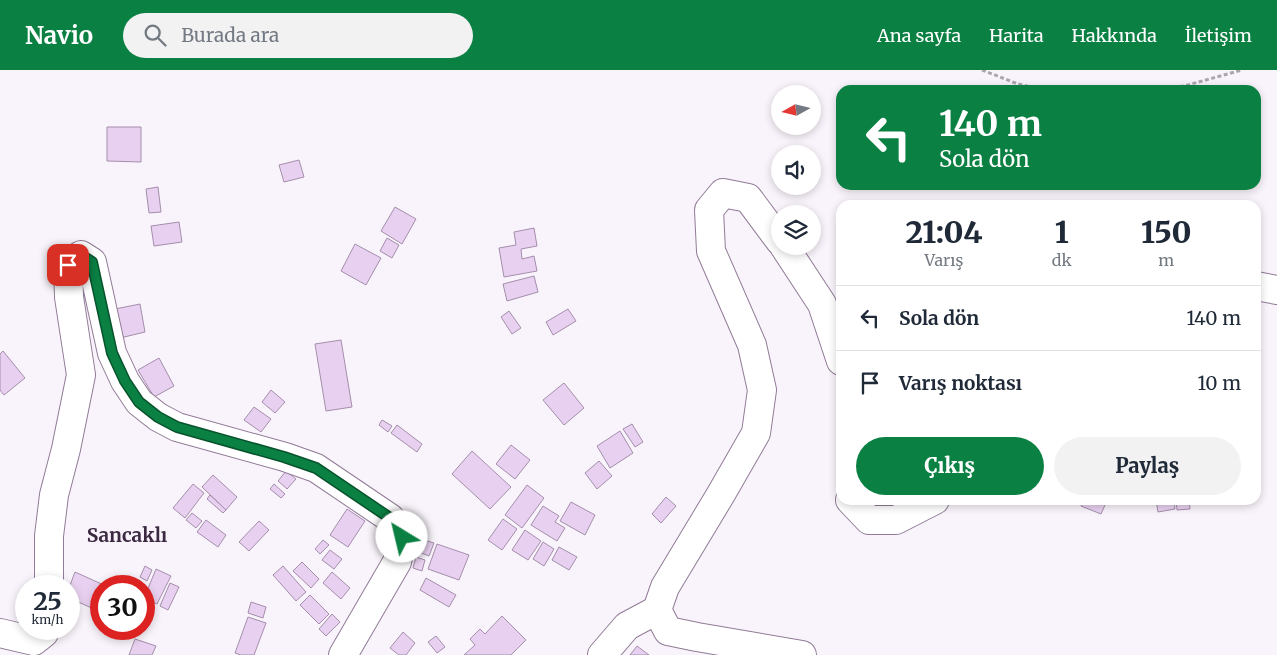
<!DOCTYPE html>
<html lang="tr">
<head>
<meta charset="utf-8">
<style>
  :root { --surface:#fff; --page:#f2f2f3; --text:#1f2937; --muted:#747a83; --line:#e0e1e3; --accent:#0b8043 }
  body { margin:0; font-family:Merriweather,serif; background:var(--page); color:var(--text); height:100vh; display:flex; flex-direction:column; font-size:19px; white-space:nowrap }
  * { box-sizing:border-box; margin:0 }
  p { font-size:16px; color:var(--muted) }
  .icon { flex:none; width:28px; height:28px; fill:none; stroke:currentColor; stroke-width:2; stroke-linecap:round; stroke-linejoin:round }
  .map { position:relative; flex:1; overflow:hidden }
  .sheet { position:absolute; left:836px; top:130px; width:425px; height:305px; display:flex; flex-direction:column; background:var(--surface); border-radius:15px; box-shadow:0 2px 8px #0003 }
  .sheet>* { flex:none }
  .top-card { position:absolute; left:836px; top:15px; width:425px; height:105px; border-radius:15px; box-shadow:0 2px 8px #0003; background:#0b8043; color:#fff; overflow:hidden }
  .needle { width:32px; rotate:262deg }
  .buttons { position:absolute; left:771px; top:15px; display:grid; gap:10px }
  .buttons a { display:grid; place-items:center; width:50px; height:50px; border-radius:50%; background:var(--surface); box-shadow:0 2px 8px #0003; font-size:25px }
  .speed { position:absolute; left:15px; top:505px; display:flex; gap:10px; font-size:25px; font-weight:700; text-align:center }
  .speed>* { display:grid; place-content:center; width:65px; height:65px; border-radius:50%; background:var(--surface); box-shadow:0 2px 8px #0003; line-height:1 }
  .speed small { font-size:12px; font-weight:400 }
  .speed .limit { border:8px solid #d22; background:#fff; color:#111 }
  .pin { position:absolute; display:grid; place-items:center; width:42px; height:42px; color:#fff; margin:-21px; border-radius:10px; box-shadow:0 2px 8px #0006 }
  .me { position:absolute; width:55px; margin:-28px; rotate:324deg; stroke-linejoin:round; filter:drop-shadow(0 0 4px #0008) }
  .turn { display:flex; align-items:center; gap:18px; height:105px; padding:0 20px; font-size:22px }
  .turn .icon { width:65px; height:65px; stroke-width:2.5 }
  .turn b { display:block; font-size:35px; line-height:42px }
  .eta { display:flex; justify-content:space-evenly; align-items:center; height:85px; text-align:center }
  .eta b { font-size:30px; font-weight:800; line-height:35px }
  .cta { display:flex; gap:10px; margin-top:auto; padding:10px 20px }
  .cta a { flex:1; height:58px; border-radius:30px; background:var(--accent); color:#fff; font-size:20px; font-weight:800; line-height:58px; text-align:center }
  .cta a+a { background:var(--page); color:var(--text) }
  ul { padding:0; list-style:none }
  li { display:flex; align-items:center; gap:15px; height:65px; padding:0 20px; border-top:1px solid var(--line) }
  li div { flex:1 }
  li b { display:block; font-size:19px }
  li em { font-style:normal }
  header { display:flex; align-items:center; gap:30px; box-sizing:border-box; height:70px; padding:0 25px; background:var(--accent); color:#fff }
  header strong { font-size:24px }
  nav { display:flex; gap:28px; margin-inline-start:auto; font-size:18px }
  .search { width:350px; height:45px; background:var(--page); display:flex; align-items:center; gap:12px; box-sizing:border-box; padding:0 18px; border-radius:28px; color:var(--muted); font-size:19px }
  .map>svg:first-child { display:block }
</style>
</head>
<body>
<header>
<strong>Navio</strong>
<div class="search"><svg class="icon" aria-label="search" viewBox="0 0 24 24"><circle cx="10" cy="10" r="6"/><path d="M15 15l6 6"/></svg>Burada ara</div>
<nav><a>Ana sayfa</a><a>Harita</a><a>Hakkında</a><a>İletişim</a></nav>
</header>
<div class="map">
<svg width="1277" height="585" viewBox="0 0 1277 585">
  <rect width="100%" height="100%" fill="#f9f4fb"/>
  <g fill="#e8d1f0" stroke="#a48eab">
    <path d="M107,57H141V92L107,91Z"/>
    <path d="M299,90L304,107L284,112L279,95Z"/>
    <path d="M158,117L161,142L149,143L146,119Z"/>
    <path d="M395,137L416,149L402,174L381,161Z"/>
    <path d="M179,152L182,172L154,176L151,156Z"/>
    <path d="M534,158L537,176L521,179L522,189L534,186L537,201L504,207L499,178L516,175L514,162Z"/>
    <path d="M387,168L399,175L392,188L380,181Z"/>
    <path d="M355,174L381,188L366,215L341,201Z"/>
    <path d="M534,206L538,222L507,231L503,214Z"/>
    <path d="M140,234L145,262L116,269L110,240Z"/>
    <path d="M568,239L576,251L553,265L546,252Z"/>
    <path d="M509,241L521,258L512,264L501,247Z"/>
    <path d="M341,270L352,337L326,341L315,274Z"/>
    <path d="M3,281L25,308L4,325L0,320V284Z"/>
    <path d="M159,288L174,316L154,327L138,300Z"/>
    <path d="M564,313L584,338L564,355L543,330Z"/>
    <path d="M271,320L285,332L275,343L262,332Z"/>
    <path d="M254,337L271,349L261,362L244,350Z"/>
    <path d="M382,350L392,356L388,362L379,355Z"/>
    <path d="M632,354L643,372L635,377L623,359Z"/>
    <path d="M397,355L422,374L417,382L391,363Z"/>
    <path d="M620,361L633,383L610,398L597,376Z"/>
    <path d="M511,375L530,390L515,409L496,394Z"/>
    <path d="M472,381L511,417L490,439L452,404Z"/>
    <path d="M599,391L612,406L597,419L585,403Z"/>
    <path d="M286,401L296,409L287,419L278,411Z"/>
    <path d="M213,405L237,427L226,440L202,417Z"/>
    <path d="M193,414L204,423L185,448L173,438Z"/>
    <path d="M274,414L285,424L281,428L270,419Z"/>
    <path d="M527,415L544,428L522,458L505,445Z"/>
    <path d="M210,425L226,440L223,443L207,429Z"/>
    <path d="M666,427L676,436L661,453L652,444Z"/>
    <path d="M1083,430H1091L1105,435L1101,444L1081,436Z"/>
    <path d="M1156,430H1174L1175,439L1158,442Z"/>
    <path d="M1176,430H1189L1190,439L1177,440Z"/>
    <path d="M571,432L595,445L585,465L560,451Z"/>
    <path d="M543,436L559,446L555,452L565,458L557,471L531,455Z"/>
    <path d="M347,439L365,451L348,477L330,465Z"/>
    <path d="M192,443L202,451L196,458L186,450Z"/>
    <path d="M503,449L517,459L502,480L488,470Z"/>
    <path d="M206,450L226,465L218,477L197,462Z"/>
    <path d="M259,451L269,460L249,481L239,472Z"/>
    <path d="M525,460L541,471L528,490L512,480Z"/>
    <path d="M323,470L329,475L320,484L315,479Z"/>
    <path d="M424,470L434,473L429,486L419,482Z"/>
    <path d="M543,472L554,479L544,496L533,489Z"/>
    <path d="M437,474L469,485L459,510L428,499Z"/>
    <path d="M559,477L577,487L569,500L552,490Z"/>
    <path d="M330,480L342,489L334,499L322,490Z"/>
    <path d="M416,487L425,490L422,501L413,498Z"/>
    <path d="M302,492L319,509L311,518L293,501Z"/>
    <path d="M145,496L152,500L147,511L140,507Z"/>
    <path d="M283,496L306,522L296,531L273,505Z"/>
    <path d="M156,499L171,506L157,534L144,528Z"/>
    <path d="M75,502L106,516H101V528L96,540L76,531L73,539L69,537V518Z"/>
    <path d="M332,502L350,518L341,529L323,513Z"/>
    <path d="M426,508L456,525L449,537L420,520Z"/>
    <path d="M170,513L179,517L168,540L160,536Z"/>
    <path d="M310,525L329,544L319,554L300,535Z"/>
    <path d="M144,531L153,536L144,554Z"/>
    <path d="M251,532L266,537L263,548L248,543Z"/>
    <path d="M332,544L340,552L326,566L319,559Z"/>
    <path d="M502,546L526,570L511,585H464L475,575L470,569L480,559L485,564Z"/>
    <path d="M248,547L266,553L254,585H241L235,583Z"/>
    <path d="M403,562L415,573L406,585H399L390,578Z"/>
    <path d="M436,566L445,577L437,583L428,572Z"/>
    <path d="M135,569L156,576L152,585H129Z"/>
    <path d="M637,576L649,585H630Z"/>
  </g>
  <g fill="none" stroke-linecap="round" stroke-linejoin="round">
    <g stroke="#917b97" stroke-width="30">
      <g id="minor">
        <path d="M784,176L822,234L841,291"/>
        <path d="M1256,216L1277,220"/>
        <path d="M850,430L869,450H896L935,430"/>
        <path d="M49,516V466L54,425L66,379L81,305L69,227L68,195L81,185L92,192L112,283L125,311L139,332L158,347L177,357L285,387L316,398L390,448L402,467L397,492L343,585"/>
        <path d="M657,540L665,517L721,424L756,363L762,320L752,275L711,181L709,140L723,123L748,128L780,171"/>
        <path d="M657,540L668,561L697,567L802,585"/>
        <path d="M0,563L34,571L44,563L46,559"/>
        <path d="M602,585L627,556L657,540"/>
      </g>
    </g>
    <g stroke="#aca5ae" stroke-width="3" stroke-dasharray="4 2.5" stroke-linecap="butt">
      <path d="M982,0L1018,14L1044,20"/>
      <path d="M1154,20L1184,16L1242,0"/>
    </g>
    <use href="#minor" stroke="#fff" stroke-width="28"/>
  </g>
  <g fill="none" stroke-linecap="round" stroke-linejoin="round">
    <g stroke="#07532c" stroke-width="12">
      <path id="route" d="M68,195L81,185L92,192L112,283L125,311L139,332L158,347L177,357L284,387L316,398L390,448L402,467"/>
    </g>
    <use href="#route" stroke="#0b8043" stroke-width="9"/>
  </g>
  <g text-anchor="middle" stroke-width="4" stroke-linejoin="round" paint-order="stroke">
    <g font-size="19" font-weight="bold" fill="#3b2941" stroke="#f9f4fb">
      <text x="127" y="472">Sancaklı</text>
    </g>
  </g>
</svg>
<div class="buttons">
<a><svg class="needle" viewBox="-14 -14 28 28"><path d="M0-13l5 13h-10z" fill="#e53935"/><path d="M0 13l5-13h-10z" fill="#747a83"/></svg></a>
<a><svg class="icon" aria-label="sound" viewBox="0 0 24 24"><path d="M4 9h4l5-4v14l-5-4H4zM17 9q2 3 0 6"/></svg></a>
<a><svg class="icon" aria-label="layers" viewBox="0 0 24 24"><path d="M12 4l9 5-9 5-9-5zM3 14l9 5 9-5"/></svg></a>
</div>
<div class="speed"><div>25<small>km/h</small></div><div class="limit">30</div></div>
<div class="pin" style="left:68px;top:195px;background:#d93025"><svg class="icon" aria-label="arrive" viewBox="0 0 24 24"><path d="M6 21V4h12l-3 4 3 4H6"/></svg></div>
<svg class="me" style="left:402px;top:467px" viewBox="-20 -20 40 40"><circle r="19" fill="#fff"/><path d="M0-13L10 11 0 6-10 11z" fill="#0b8043"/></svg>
<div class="top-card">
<div class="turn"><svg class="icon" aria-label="left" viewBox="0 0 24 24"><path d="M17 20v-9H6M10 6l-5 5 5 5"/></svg><div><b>140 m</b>Sola dön</div></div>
</div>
<section class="sheet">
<div class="eta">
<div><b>21:04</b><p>Varış</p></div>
<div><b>1</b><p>dk</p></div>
<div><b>150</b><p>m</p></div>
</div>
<ul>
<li><svg class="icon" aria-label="left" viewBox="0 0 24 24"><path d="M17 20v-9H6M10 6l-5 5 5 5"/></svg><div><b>Sola dön</b></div><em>140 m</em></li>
<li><svg class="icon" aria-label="arrive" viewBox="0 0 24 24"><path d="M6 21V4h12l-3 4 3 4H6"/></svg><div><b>Varış noktası</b></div><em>10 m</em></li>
</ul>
<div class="cta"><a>Çıkış</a><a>Paylaş</a></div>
</section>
</div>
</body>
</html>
